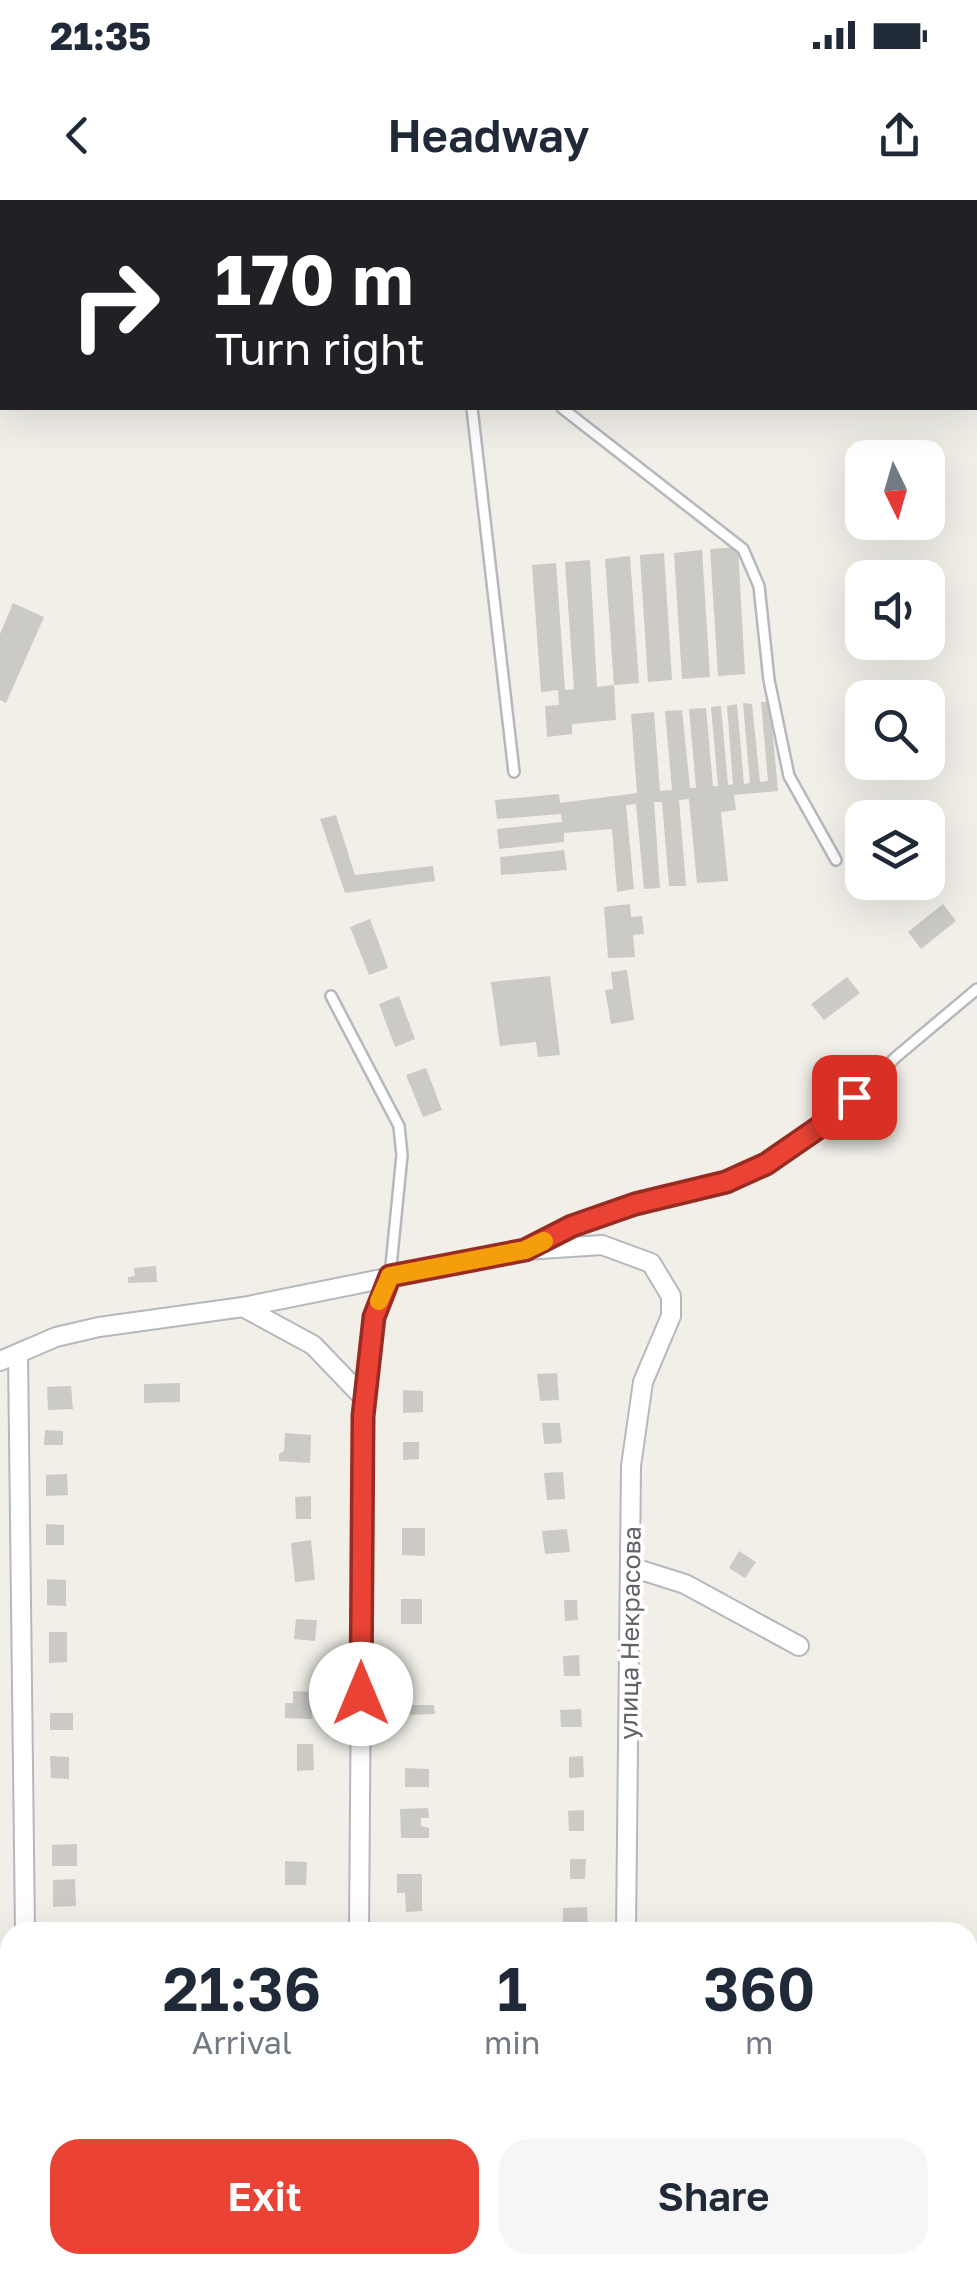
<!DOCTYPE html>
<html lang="en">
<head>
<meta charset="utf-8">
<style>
  :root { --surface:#fff; --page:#f6f6f7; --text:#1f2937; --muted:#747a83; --accent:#ea4335 }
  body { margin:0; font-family:"Golos Text",sans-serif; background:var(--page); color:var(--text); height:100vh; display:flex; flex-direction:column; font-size:38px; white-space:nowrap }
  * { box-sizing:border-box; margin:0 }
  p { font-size:32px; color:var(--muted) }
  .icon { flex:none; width:55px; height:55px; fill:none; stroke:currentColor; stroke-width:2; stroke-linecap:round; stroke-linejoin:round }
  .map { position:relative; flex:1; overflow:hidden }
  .sheet { position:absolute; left:0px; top:1722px; width:978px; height:352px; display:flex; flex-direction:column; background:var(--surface); border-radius:30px 30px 0 0; box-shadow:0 10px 40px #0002 }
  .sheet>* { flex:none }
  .hud { position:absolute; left:0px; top:0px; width:978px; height:210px; box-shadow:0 10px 40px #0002; background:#202124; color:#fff; overflow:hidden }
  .needle { width:65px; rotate:175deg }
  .fabs { position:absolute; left:845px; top:240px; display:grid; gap:20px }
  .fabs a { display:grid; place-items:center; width:100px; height:100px; border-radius:20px; background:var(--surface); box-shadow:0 10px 40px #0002; font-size:50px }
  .pin { position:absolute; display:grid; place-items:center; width:85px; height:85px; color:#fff; margin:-42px; border-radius:20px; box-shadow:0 5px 15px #0006 }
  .me { position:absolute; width:110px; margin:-55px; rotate:0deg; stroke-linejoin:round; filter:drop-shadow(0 0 8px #0008) }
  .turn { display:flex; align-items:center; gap:35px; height:210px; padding:0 50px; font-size:45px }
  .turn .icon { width:130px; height:130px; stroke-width:2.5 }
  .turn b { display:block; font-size:70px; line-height:85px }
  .eta { display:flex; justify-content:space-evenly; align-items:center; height:170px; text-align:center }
  .eta b { font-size:60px; font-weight:600; line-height:70px }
  .button { display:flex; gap:20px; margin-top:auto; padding:20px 50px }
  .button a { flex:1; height:115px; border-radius:30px; background:var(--accent); color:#fff; font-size:40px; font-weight:600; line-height:115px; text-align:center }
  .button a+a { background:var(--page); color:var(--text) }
  .status { display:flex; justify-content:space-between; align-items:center; height:70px; padding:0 50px; background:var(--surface); direction:ltr }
  .status svg { height:28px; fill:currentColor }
  header { display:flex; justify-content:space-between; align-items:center; height:130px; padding:0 50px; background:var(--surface); font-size:45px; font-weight:600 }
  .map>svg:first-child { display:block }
</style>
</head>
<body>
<div class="status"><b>21:35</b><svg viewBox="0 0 49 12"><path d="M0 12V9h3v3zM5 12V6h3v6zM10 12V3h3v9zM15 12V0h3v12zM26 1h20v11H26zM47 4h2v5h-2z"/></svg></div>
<header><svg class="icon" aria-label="back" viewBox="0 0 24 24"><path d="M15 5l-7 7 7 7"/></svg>Headway<svg class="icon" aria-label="share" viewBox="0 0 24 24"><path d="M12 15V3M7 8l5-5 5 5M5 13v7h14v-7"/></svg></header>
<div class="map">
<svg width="977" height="2073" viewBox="0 0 977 2073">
  <rect width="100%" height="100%" fill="#f1efe8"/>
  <g fill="#cccac5">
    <path d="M738,347L745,474L718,476L710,349Z"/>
    <path d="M702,350L710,477L682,479L674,353Z"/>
    <path d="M664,353L672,480L648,482L640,355Z"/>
    <path d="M630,356L639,483L614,485L605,359Z"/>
    <path d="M590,360L597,487L614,485L616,520L572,524V534L547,537L545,506L559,505L558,490L541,492L532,365L556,363L565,490L574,489L565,362Z"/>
    <path d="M13,403L44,417L6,503L0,500V434Z"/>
    <path d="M761,502H770L778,591L734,595L736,610L721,612L728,681L697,683L689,599L679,600L686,686H669L662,602H654L660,688L644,689L636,604L626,605L634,689L617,692L612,629L564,633V642L499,649L497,629L562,622L561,614L497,619L495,600L559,594L560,603L637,593L631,514L654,512L660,591L672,590L665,511L682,510L690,588H696L689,509L706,508L713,586H718L711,507L721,506L728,585L733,584L727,506L737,504L744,584L750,583L743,503L752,504L760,582L768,581Z"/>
    <path d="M336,615L355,675L433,666L435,681L345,693L320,619Z"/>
    <path d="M564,650L567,670L501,675L500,657Z"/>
    <path d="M630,704L631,717L642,716L644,734L633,735L635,757L608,758L604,707Z"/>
    <path d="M943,704L956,721L921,749L908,732Z"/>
    <path d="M370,719L388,768L369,775L350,727Z"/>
    <path d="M627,770L634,820L611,824L605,790L613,789L611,772Z"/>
    <path d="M550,776L560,855L538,857L536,842L500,846L491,782Z"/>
    <path d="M847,777L860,793L824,820L811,804Z"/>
    <path d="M399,796L415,839L395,847L379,804Z"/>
    <path d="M426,868L442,910L423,917L406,875Z"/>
    <path d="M156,1066L157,1082L128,1083V1077L135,1076L134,1068Z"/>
    <path d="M557,1173L559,1200L540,1201L537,1174Z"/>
    <path d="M180,1183V1202L144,1203V1184Z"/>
    <path d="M71,1186L73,1209L48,1210L47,1187Z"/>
    <path d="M403,1190L423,1191V1212L403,1213Z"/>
    <path d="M542,1223H560L562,1243L544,1244Z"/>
    <path d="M45,1230L63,1231V1245H44Z"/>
    <path d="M285,1233L311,1235L310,1263L279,1261V1254L284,1251Z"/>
    <path d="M403,1242H419V1259L403,1260Z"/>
    <path d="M563,1272L565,1299L547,1300L544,1273Z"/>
    <path d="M67,1274L68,1295L46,1296V1275Z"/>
    <path d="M311,1296V1319H296L295,1297Z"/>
    <path d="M46,1324L64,1325V1345H46Z"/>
    <path d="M402,1328H425V1356L402,1355Z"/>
    <path d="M567,1329L570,1352L545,1354L542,1331Z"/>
    <path d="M311,1340L315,1380L295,1382L291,1343Z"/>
    <path d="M739,1351L756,1362L745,1378L729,1368Z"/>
    <path d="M47,1379L66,1380V1406L47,1405Z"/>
    <rect x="401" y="1399" width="21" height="25"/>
    <path d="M564,1400H577L578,1420L565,1421Z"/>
    <path d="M296,1419L317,1420L315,1441L294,1439Z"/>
    <path d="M49,1432H67V1462L49,1463Z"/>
    <path d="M579,1455L580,1476H564L563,1456Z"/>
    <path d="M293,1491L313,1492L312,1519L285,1518V1503H293Z"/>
    <path d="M407,1505H434L435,1514L407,1515Z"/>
    <path d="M581,1509L582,1527H561L560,1510Z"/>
    <rect x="50" y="1513" width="23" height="17"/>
    <path d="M297,1544H313L314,1570L297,1571Z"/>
    <path d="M50,1556L69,1557V1579L51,1578Z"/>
    <path d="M583,1556L584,1577L569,1578V1557Z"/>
    <path d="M405,1568L429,1569V1587H405Z"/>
    <path d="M428,1608L429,1618H421V1626L429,1628V1638H401L400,1609Z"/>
    <path d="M584,1610V1631H569L568,1611Z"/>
    <path d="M77,1644V1666H52V1645Z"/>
    <path d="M570,1659H586L585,1679H570Z"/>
    <path d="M285,1661L307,1662L306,1685H285Z"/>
    <path d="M397,1674H422V1711L406,1712L405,1693H397Z"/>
    <path d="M75,1679L76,1706L53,1707V1680Z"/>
    <path d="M587,1707L588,1732H563V1708Z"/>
  </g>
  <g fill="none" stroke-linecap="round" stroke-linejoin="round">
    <g stroke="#b5b8bc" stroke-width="14">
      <g id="lane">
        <path d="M0,73L2,72"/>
        <path d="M472,208L514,572"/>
        <path d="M562,208L743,349L759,386L769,480L789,576L836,660"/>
        <path d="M331,796L399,926L402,955L390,1076"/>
        <path d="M537,1044L572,1026L635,1004L726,982L766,964L834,917L896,857L977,789"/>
        <path d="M968,1866L977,1862"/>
      </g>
    </g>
    <g stroke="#b5b8bc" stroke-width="22">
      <g id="street">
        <path d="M243,1107L313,1145L364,1198"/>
        <path d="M18,1154L25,1732"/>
        <path d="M0,1161L56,1137L99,1127L243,1107L525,1050L602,1045L651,1063L671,1096V1116L643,1182L631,1266L626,1732"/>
        <path d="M631,1367L685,1384L799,1446"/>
        <path d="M359,1732L363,1216L374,1117L390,1076"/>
        <path d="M0,1915H10"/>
        <path d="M28,2065V2073"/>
        <path d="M608,2073L609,2065"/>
      </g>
    </g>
    <use href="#lane" stroke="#fff" stroke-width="9"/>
    <use href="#street" stroke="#fff" stroke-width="18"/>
  </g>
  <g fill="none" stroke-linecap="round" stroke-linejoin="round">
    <g stroke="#982c22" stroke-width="25">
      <path id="route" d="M361,1494L363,1216L374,1117L390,1076L525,1050L572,1026L635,1004L726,982L766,964L834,917L854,897"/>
    </g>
    <use href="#route" stroke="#ea4335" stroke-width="18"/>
    <path stroke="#f59e0b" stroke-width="18" d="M379,1101L390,1076L525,1050L544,1041"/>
  </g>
  <g text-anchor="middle" stroke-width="8" stroke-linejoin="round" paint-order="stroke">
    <g font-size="25" fill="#5f6368" stroke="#fff">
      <text transform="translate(630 1433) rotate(-89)" y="9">улица Некрасова</text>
    </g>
  </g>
</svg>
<div class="fabs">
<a><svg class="needle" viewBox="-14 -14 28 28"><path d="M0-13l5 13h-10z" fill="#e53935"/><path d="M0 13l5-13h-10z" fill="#747a83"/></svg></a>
<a><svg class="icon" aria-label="sound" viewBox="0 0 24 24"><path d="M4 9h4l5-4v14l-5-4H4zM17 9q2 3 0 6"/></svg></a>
<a><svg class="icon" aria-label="search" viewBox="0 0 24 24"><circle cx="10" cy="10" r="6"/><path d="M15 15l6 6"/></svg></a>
<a><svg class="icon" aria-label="layers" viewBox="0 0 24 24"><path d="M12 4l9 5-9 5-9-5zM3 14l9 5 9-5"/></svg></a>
</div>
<div class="pin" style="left:854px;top:897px;background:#d93025"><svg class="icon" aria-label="arrive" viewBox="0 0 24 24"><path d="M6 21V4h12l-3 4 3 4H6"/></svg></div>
<svg class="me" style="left:361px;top:1494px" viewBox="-20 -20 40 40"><circle r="19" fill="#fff"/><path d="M0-13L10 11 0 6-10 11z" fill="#ea4335"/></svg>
<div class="hud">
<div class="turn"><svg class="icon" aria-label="right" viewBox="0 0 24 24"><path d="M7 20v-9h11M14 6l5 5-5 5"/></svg><div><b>170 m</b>Turn right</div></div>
</div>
<section class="sheet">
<div class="eta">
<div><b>21:36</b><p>Arrival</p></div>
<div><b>1</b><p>min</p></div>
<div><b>360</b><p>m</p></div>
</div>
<div class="button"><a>Exit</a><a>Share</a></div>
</section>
</div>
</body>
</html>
